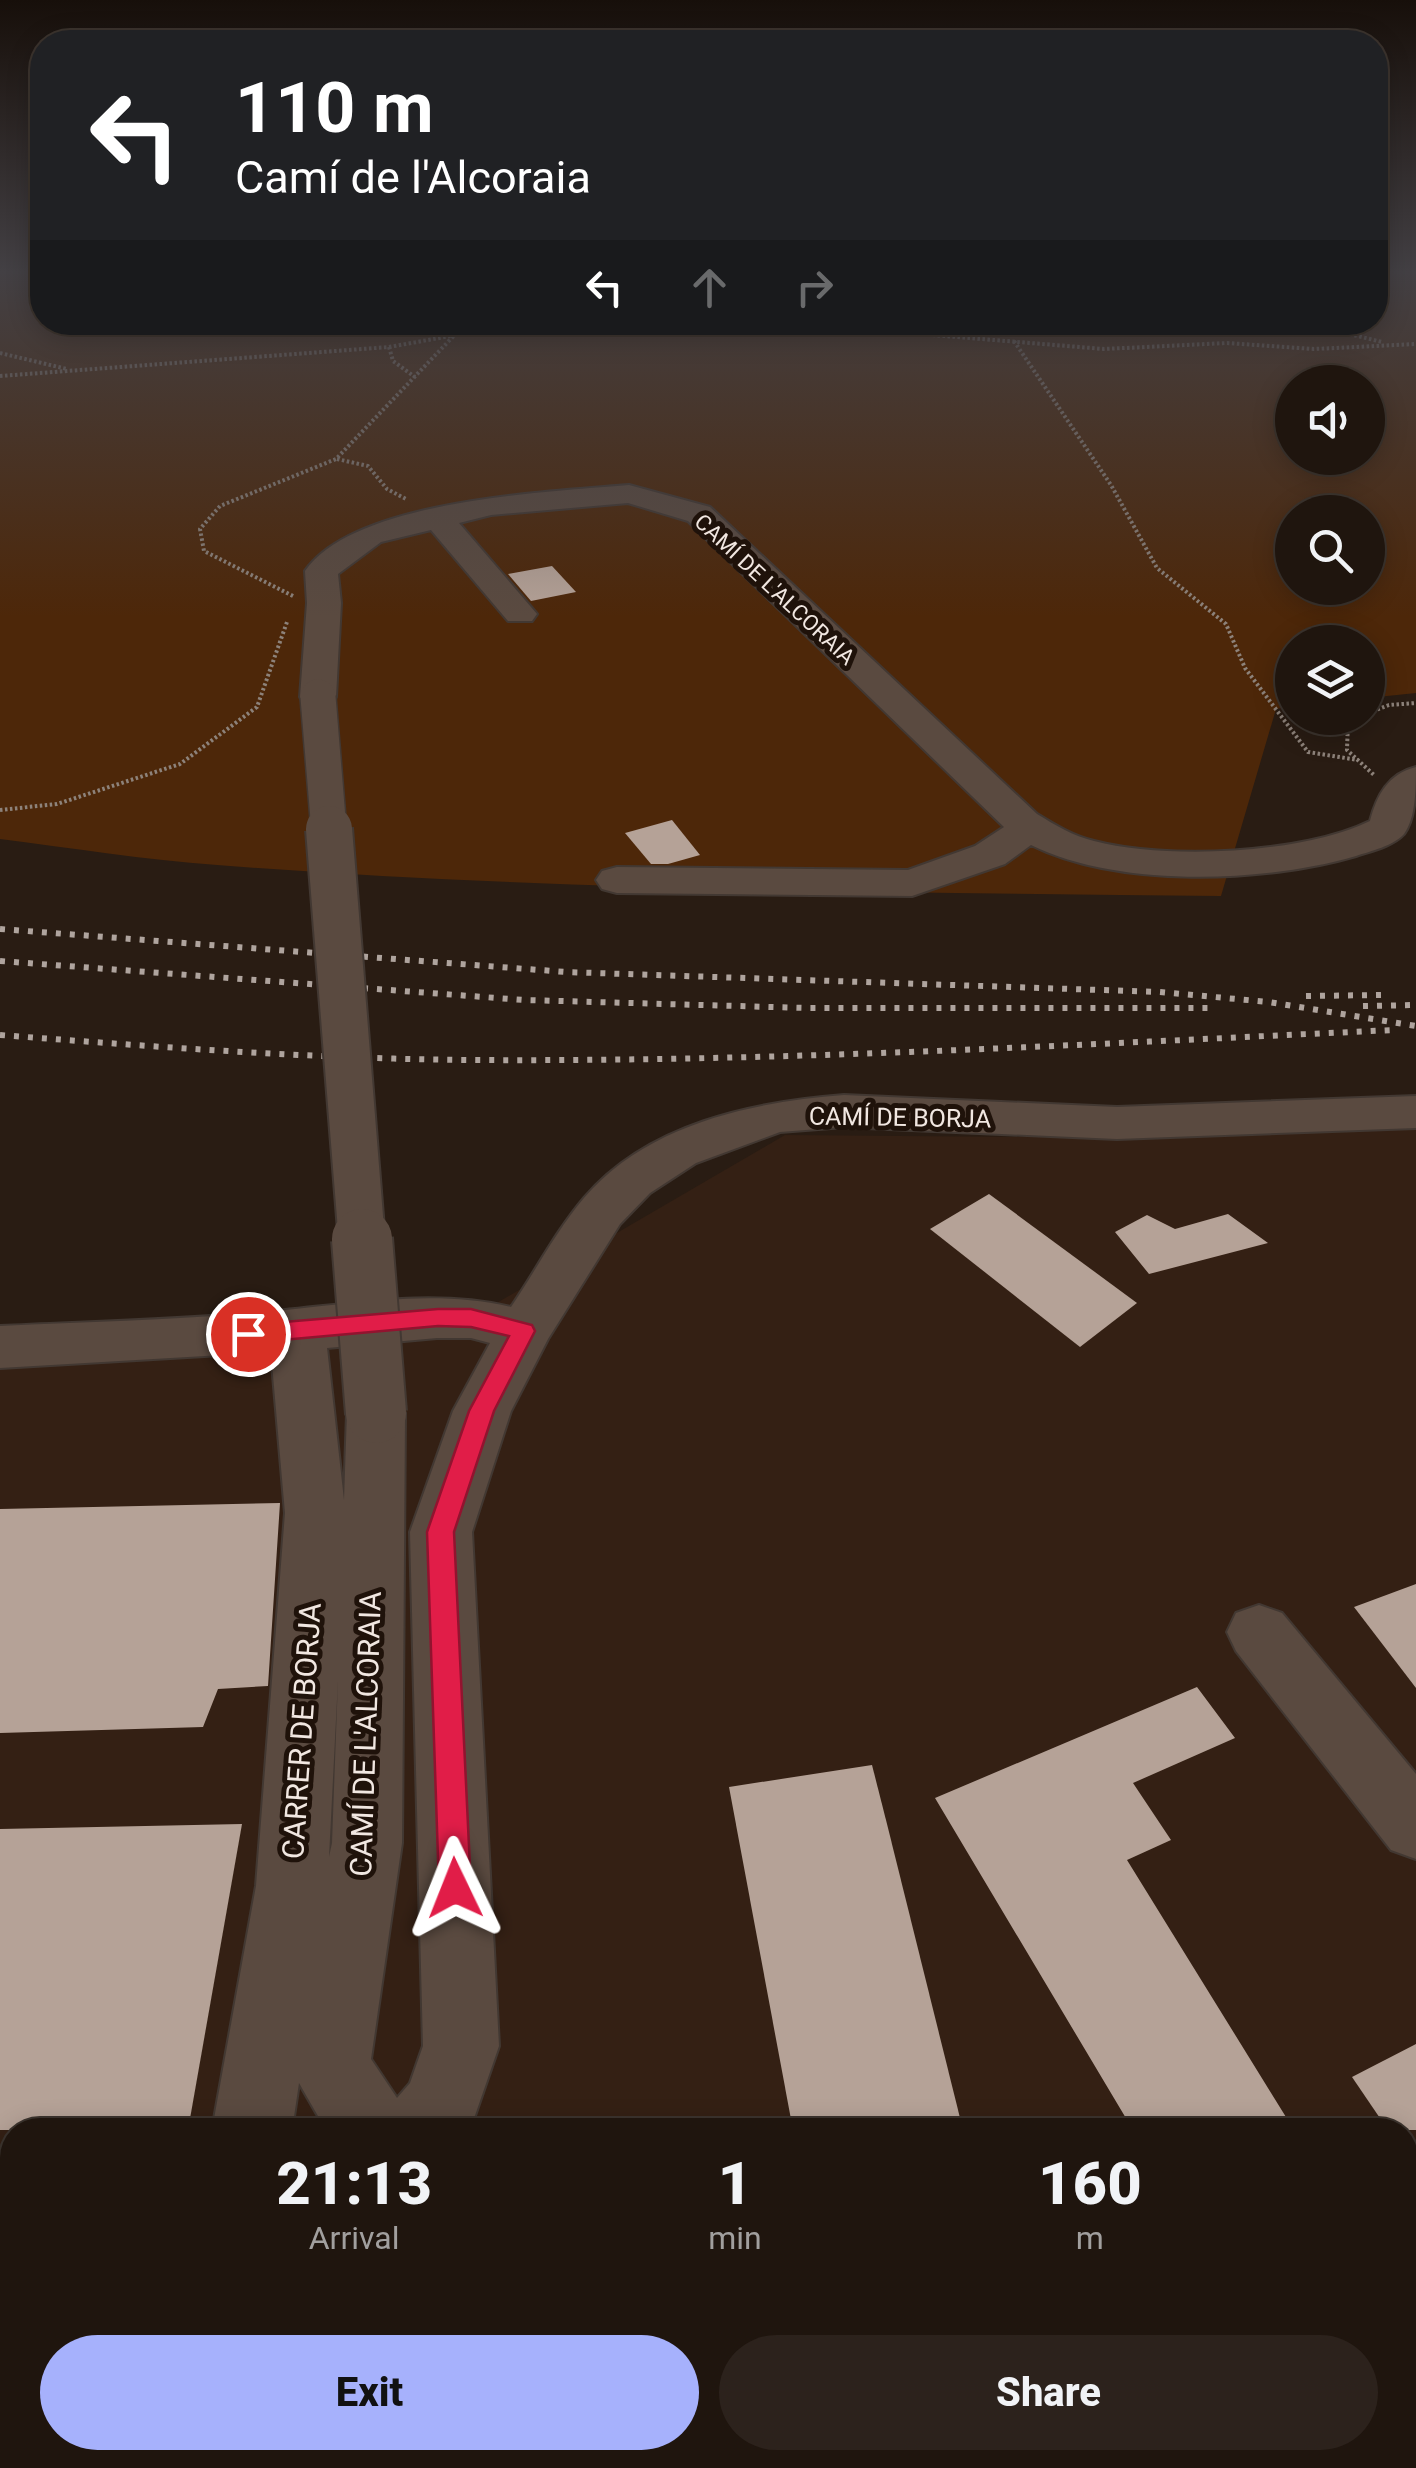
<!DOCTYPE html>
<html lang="en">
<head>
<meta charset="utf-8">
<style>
  :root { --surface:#1f150e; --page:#2c221c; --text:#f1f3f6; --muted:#a19f9e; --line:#3c342e; --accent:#a6b1fc }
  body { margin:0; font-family:Roboto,sans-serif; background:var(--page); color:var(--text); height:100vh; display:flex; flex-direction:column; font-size:38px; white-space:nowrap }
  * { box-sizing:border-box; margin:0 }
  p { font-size:32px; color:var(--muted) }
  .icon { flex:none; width:55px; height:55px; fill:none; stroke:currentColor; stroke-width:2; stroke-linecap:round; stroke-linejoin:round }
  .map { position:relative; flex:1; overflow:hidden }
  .details { position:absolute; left:0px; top:2118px; width:1418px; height:352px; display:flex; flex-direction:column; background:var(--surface); border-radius:40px 40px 0 0; box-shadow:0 5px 25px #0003,0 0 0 2px var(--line) }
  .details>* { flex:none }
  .hud { position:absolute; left:30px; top:30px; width:1358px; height:305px; border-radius:40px; box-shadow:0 5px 25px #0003,0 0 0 2px var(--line); background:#202124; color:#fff; overflow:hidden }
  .tools { position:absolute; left:1275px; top:365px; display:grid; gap:20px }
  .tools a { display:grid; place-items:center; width:110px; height:110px; border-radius:50%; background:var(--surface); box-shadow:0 5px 25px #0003,0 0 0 2px var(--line); font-size:50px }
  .pin { position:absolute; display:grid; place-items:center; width:85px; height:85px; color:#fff; margin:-42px; border:5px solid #fff; border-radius:50%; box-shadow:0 2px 10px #0007 }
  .me { position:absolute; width:110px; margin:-55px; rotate:358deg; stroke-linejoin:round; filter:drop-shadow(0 0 8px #0008) }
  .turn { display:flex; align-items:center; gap:35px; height:210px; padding:0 40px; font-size:45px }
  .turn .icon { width:130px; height:130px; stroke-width:2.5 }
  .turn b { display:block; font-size:70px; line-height:85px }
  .lanes { display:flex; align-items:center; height:95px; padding:0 40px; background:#0003; justify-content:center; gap:50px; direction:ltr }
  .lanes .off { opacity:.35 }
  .eta { display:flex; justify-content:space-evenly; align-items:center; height:170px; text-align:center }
  .eta b { font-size:60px; font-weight:800; line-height:70px }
  .button { display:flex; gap:20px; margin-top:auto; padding:20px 40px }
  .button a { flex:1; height:115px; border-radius:60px; background:var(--accent); color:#111; font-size:40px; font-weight:800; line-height:115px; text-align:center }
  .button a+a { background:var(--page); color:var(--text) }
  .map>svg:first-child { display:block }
</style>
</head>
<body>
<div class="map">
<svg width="1416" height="2468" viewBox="0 0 1416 2468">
  <rect width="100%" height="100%" fill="#291c13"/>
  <path fill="#342014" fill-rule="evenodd" d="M1416,1127V2468H0V1347L471,1318L785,1135L1023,1137ZM12,2130H1405V2458H12Z"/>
  <path fill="#4d2709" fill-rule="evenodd" d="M0,271H42V322H1375V271H1416V693L1368,698V642H1292V706L1276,709L1221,896C887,892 551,891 217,865C145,860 72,848 0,839ZM1292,382H1368V458H1292ZM1292,512H1368V588H1292Z"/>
  <g fill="#b5a297">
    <path d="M552,566L576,592L531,601L508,574Z"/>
    <path d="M672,820L700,855L668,864H651L625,833Z"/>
    <path d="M989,1194L1137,1303L1080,1347L930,1229Z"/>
    <path d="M1228,1214L1268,1243L1149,1274L1115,1232L1147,1215L1175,1229Z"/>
    <path d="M280,1503L268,1686L218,1689L203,1727L0,1733V1509Z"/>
    <path d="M1416,1584V1688L1354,1607Z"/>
    <path d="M1197,1687L1235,1738L1133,1783L1171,1840L1127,1860L1294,2130H1133L935,1798Z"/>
    <path d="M872,1765L887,1824L963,2130H793L729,1787Z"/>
    <path d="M242,1824L188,2130H0V1829Z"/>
    <path d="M1416,2044V2130H1388L1352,2077Z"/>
  </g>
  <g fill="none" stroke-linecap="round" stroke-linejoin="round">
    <g stroke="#423832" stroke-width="4">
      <g id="minor">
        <path d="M629,485L710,507L1037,814C1055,825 1073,836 1094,841C1166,860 1303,854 1370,821C1377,795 1388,774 1416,767C1416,787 1416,818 1404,834C1393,846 1371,851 1356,856C1264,883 1118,888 1031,845L1005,864L912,896L617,893L602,889L596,880L602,871L617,867L908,870L975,846L1004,827L688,521L628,503L491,515L459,523L537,614L532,621H508L431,530L381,542L338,574L341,603L336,697L331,705L318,708L305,705L300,697L307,603L305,571C354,500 547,492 629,485Z"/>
        <path d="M844,1095L1117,1107L1416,1096V1128L1117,1139L844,1127L780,1132L696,1163L650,1193L620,1224L548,1339L511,1411L472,1532L499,2046L470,2130H326L299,2083L292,2130H212L256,1886L285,1513L271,1352L0,1368V1326C84,1322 168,1320 252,1313C337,1307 427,1287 511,1307C535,1272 556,1231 584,1198C647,1124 752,1102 844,1095ZM437,1338H471L490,1343L453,1411L410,1532L423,2046L410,2083L397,2098L371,2059L402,1843L405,1413L396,1397L376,1391L356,1397L347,1413L344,1500L327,1348ZM338,1680L332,1843L329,1857Z"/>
        <path d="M1259,1605L1282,1613L1416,1774V1859L1391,1850L1236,1651L1227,1632L1236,1613Z"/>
        <path d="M153,2458H241L242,2468H152Z"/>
      </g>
    </g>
    <g stroke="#8d827a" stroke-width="4" stroke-dasharray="2.5 2.5" stroke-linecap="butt">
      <path d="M445,322L460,329"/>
      <path d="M1301,322L1382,342"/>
      <path d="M1014,341L1111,485L1157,568L1226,624L1245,668L1308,752L1358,760"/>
      <path d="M389,347L393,361L415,377"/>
      <path d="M0,353L67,369"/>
      <path d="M0,376L389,347L456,335L536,330L908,333L1104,349L1227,343L1314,349L1416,344"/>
      <path d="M337,459L368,466L387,489L406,499"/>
      <path d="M293,596L204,551L200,529L220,506L336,459L467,322"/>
      <path d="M1368,713L1389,705L1416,703"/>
      <path d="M1354,718L1348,720L1347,750L1374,775"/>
      <path d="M0,810L57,804L180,764L257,707L287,622"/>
    </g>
    <use href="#minor" fill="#5a4a40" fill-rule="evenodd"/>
    <g stroke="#afa49e" stroke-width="6" stroke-dasharray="5 9" stroke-linecap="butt">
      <path d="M0,929L566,972L1160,992L1269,1002L1416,1026"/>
      <path d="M0,961L524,1000L807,1008H1213"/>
      <path d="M1306,996L1381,995"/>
      <path d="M1363,1006L1416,1005"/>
      <path d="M0,1035C158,1047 316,1059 474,1060C781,1062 1088,1044 1394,1030"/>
    </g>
    <g stroke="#423832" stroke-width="38" stroke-linecap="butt">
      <path id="minor-bridge-far2" d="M318,697L329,831"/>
    </g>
    <g stroke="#423832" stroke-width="50" stroke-linecap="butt">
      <path id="minor-bridge-far1" d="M329,829L362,1242"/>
    </g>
    <g stroke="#423832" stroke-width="64" stroke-linecap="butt">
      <path id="minor-bridge" d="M362,1239L376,1413"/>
    </g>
    <use href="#minor-bridge-far2" stroke="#5a4a40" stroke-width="35"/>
    <use href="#minor-bridge-far1" stroke="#5a4a40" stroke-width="46"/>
    <use href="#minor-bridge" stroke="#5a4a40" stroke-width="60"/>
  </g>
  <linearGradient id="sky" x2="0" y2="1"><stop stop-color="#170f0a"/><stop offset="0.44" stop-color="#434044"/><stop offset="1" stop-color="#434044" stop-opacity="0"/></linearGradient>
  <rect width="1416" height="617" fill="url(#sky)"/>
  <path fill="#e11d48" stroke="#92132f" stroke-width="2.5" d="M438,1309H471L532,1325L535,1331L494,1411L454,1532L471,1888L466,1898L455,1903L444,1898L439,1888L427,1532L469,1411L509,1336L471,1327L438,1326L248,1343L236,1334L248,1325Z"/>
  <g text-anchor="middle" stroke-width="10" stroke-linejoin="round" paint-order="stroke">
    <g font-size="22" fill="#f1e7e1" stroke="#1f120a">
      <text transform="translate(775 589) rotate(43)" y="8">CAMÍ DE L'ALCORAIA</text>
    </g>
    <g font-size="25" fill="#f1e7e1" stroke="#1f120a">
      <text transform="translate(900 1117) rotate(1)" y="9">CAMÍ DE BORJA</text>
    </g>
    <g font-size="30" fill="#f1e7e1" stroke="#1f120a">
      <text transform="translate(302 1731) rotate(-86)" y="10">CARRER DE BORJA</text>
      <text transform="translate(366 1734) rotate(-88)" y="10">CAMÍ DE L'ALCORAIA</text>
    </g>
  </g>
</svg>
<div class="tools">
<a><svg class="icon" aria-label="sound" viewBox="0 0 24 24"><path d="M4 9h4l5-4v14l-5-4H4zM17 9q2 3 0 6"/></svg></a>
<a><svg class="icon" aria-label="search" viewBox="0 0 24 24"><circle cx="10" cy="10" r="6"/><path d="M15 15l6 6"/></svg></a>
<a><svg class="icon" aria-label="layers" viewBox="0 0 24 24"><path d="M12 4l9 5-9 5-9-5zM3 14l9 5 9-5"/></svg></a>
</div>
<div class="pin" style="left:248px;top:1334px;background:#d93025"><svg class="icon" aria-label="arrive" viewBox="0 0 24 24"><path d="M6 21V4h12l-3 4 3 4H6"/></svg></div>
<svg class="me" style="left:455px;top:1888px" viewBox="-20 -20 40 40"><path d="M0-17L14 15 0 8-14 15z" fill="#e11d48" stroke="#fff" stroke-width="4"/></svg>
<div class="hud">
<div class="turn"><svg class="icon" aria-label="left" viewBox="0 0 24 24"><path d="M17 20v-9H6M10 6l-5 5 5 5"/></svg><div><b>110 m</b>Camí de l'Alcoraia</div></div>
<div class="lanes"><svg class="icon" aria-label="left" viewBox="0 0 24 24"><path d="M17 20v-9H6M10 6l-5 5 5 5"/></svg><svg class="icon off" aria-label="ahead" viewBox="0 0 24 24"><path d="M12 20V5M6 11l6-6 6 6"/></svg><svg class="icon off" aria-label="right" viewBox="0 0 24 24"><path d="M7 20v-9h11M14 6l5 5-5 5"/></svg></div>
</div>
<section class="details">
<div class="eta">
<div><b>21:13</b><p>Arrival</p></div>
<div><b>1</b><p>min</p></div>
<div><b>160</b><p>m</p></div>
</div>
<div class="button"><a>Exit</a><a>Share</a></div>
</section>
</div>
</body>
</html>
